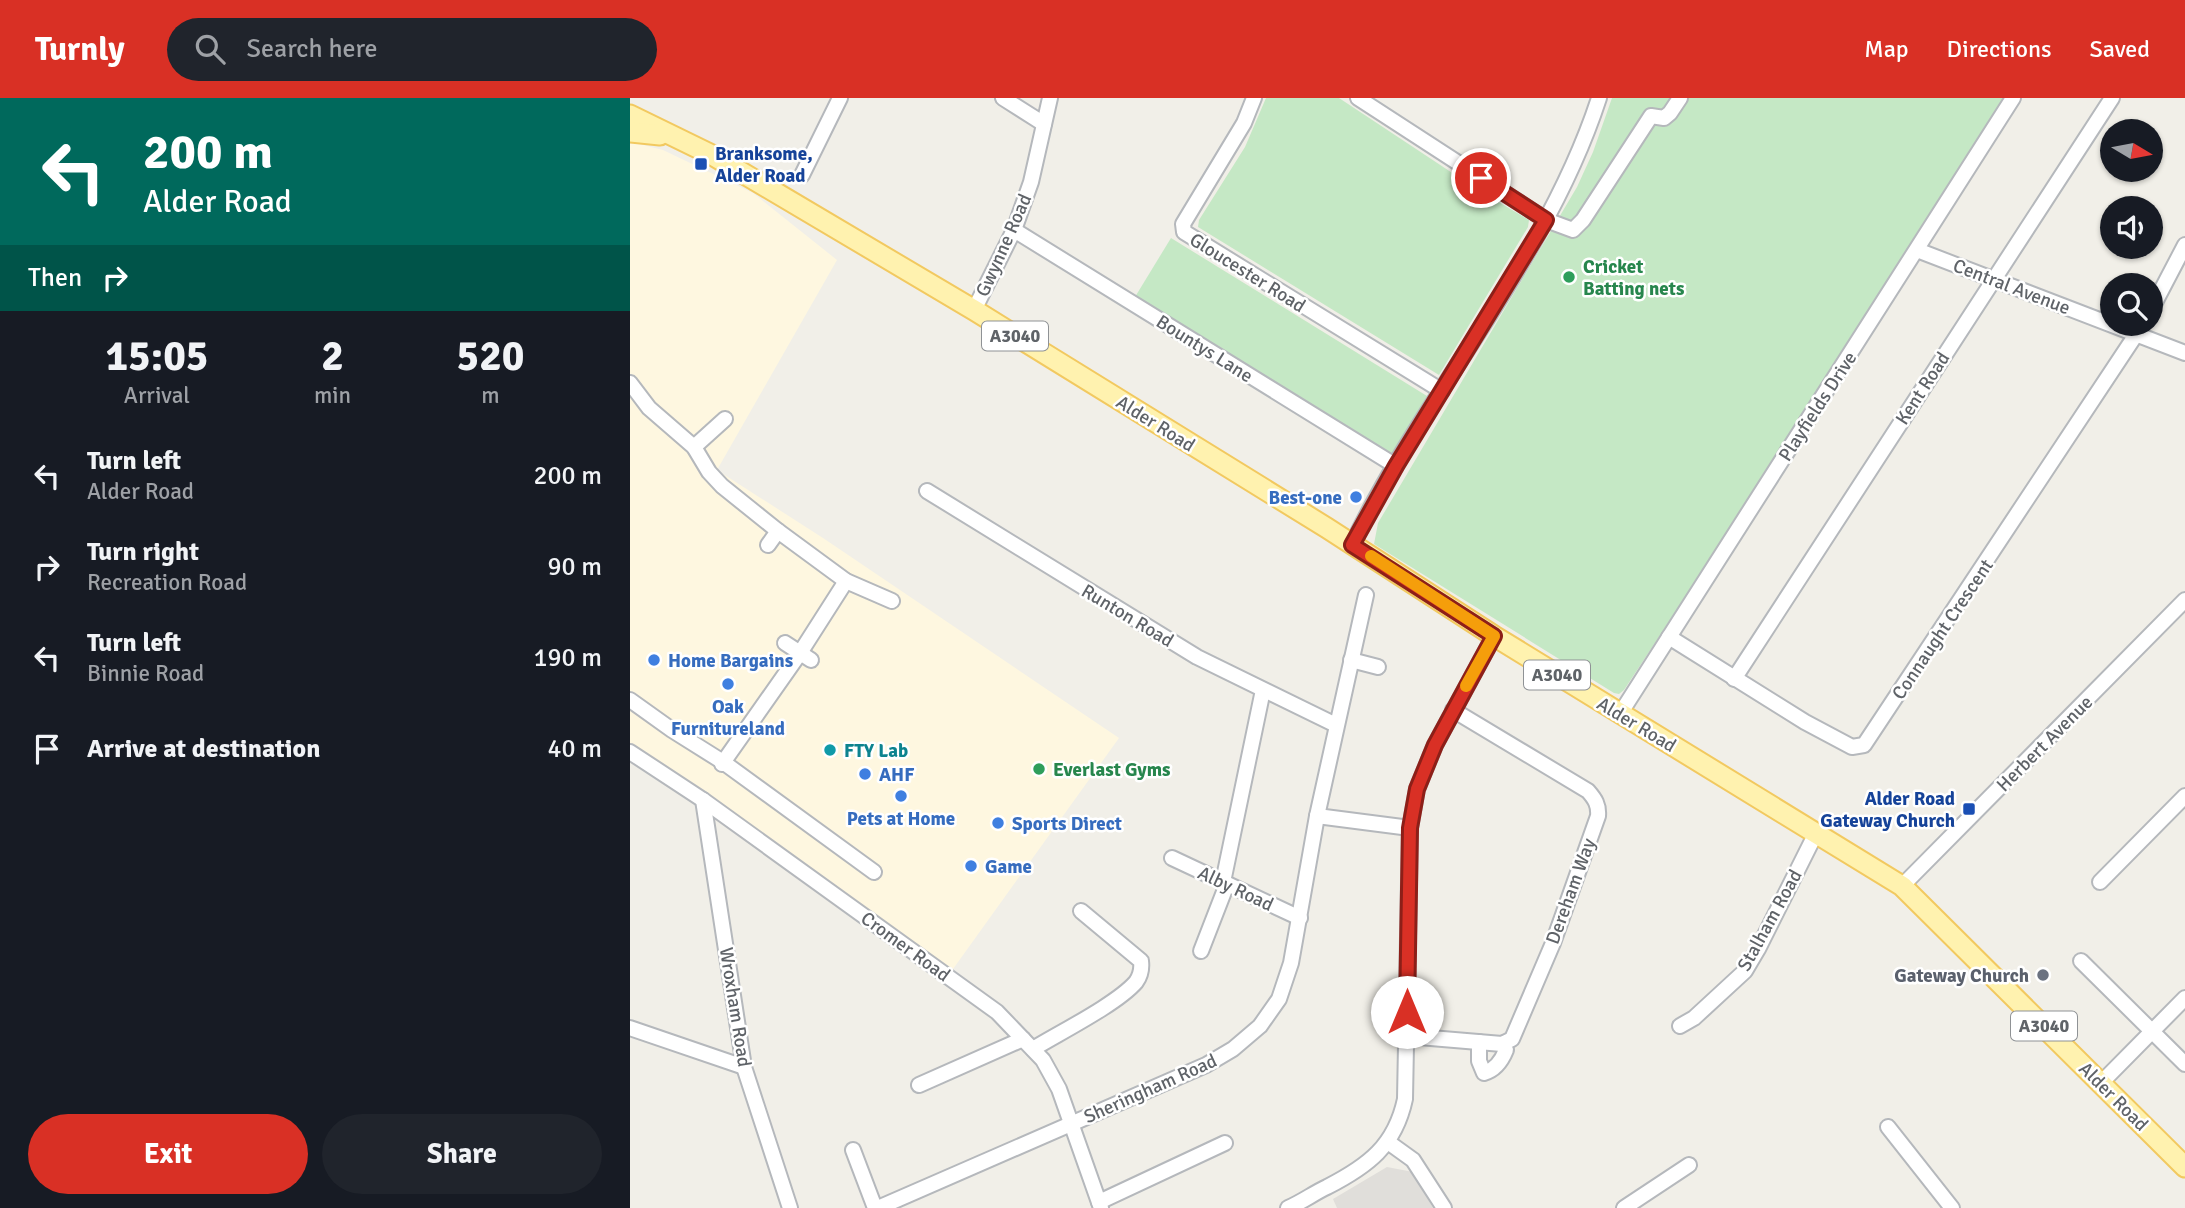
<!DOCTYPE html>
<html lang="en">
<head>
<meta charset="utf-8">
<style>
  :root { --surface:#171b24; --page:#20242c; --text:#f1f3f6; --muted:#9ea1a6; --accent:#d93025 }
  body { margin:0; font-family:Signika,sans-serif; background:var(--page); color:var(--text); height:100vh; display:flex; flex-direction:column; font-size:26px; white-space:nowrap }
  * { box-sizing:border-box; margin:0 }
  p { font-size:23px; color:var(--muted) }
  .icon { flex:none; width:38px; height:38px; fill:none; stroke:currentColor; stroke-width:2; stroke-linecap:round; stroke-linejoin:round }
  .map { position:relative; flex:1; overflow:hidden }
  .details { display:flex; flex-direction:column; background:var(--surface); width:630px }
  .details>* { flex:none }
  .guide { background:#00695c; color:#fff; overflow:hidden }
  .needle { width:46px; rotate:100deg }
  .controls { position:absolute; left:1470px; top:21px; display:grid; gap:14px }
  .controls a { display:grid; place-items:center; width:63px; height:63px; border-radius:50%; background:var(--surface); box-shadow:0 2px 5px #0004; font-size:35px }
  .pin { position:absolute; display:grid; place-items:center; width:60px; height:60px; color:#fff; margin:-30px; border:4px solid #fff; border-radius:50%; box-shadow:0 2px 7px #0007 }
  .me { position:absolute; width:77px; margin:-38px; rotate:0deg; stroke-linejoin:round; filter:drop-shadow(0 0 5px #0008) }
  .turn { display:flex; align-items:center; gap:24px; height:147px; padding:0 28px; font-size:32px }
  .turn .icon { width:91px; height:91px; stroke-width:2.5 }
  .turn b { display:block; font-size:49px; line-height:60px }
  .then { display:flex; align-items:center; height:66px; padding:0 28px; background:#0003; gap:14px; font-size:26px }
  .eta { display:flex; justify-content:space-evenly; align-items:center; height:119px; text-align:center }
  .eta b { font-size:42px; font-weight:800; line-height:49px }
  .cta { display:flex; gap:14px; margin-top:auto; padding:14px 28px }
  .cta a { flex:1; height:80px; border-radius:42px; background:var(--accent); color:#fff; font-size:28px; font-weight:800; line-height:80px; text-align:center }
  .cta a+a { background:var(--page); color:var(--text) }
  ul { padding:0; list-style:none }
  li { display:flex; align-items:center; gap:21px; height:91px; padding:0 28px }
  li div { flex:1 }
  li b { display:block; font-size:26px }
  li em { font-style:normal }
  header { display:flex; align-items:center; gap:42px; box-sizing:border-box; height:98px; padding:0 35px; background:var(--accent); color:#fff }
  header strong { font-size:33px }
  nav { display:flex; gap:38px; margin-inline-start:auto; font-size:24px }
  .search { width:490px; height:63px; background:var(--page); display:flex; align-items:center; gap:18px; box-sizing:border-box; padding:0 24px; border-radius:38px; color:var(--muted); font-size:26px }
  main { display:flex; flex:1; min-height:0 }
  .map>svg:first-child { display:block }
</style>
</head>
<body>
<header>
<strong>Turnly</strong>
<div class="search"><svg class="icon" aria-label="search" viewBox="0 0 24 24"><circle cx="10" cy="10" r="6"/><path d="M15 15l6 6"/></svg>Search here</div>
<nav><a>Map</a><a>Directions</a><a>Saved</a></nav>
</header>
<main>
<section class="details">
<div class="guide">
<div class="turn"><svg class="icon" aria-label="left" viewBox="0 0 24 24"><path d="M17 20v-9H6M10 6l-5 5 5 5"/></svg><div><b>200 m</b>Alder Road</div></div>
<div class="then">Then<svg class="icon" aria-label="right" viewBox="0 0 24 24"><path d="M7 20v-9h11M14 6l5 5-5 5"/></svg></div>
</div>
<div class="eta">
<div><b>15:05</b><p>Arrival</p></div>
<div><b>2</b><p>min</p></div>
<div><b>520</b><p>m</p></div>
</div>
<ul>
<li><svg class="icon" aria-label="left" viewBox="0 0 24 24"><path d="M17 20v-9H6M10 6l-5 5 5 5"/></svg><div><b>Turn left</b><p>Alder Road</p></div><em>200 m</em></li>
<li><svg class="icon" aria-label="right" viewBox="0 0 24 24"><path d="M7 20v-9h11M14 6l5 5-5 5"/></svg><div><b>Turn right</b><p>Recreation Road</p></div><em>90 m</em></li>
<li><svg class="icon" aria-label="left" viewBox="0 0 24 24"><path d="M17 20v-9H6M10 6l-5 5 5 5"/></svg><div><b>Turn left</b><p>Binnie Road</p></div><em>190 m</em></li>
<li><svg class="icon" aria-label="arrive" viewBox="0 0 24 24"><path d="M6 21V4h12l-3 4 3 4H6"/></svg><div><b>Arrive at destination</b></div><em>40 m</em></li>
</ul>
<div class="cta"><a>Exit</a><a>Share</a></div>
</section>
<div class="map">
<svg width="1555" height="1110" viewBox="0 0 1555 1110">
  <rect width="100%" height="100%" fill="#f1efe8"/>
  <path fill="#fef7e0" d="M5,45L33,52L123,95L207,162L87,372L193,440L489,640L318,878L0,645V46Z"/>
  <path fill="#e0deda" d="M757,1069L783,1074L803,1110H707L703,1101Z"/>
  <g fill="#c5e8c5">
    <path d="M636,0H709L845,90L899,122L898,129L809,277L568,129L569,122L615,49Z"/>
    <path d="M982,0H1376L1148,358L994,592L989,596L984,595L744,446L748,425L947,89L963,54Z"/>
    <path d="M541,140L797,298L760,360L505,199Z"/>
  </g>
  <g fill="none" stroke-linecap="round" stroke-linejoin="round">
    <g stroke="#b5b8bc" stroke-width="18">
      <g id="minor">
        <path d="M373,0L414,26"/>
        <path d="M624,0L614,25L553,126L554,134L812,293"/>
        <path d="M728,0L916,122L943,132L953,122L1021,18L1034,20L1040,15L1050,0"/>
        <path d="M172,77L210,0"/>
        <path d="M384,132L766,368"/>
        <path d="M1287,152L1555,255"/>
        <path d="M344,212L384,132L401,84L420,0"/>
        <path d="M1521,212L1555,147"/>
        <path d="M0,285L19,310L64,349L79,374L92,388L148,433L216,483L262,503"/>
        <path d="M64,349L95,321"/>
        <path d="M297,393L567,559L706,627"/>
        <path d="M138,447L148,433"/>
        <path d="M722,447C795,294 916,163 969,0"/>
        <path d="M1039,539L1175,624L1222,649L1234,647L1513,226"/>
        <path d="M155,545L181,562"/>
        <path d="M721,562L748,569"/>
        <path d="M1104,581L1482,0"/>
        <path d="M0,602L42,632L93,664L244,774"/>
        <path d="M990,616L1383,0"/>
        <path d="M0,654L73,702L367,914L413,962L429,991L471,1110"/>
        <path d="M92,666L170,555L216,483"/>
        <path d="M73,702L114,969L160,1110"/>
        <path d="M687,718L780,730"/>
        <path d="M542,760L670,820"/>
        <path d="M593,784L633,592"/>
        <path d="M1470,784L1555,698"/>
        <path d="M1272,788L1555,502"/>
        <path d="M571,853L597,786"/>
        <path d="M1451,863L1555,966"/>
        <path d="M1050,928L1064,920L1115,873L1128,851L1186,735"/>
        <path d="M0,930L114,969"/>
        <path d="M777,938L872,946L882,941L923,845L968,718C969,707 965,701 958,693L823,612"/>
        <path d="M849,944V963L854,975C865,972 872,962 876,952L872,946"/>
        <path d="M403,951C429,935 487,906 506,884C511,877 512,871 511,863L451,813"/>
        <path d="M1471,985L1555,900"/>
        <path d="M289,987L393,941"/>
        <path d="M1258,1029L1322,1110"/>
        <path d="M758,1044L783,1062L814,1110"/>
        <path d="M223,1052L245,1110"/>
        <path d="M469,1104L595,1045"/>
        <path d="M248,1110L576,967L603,951L630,928L649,901L661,865L687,718L736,497"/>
        <path d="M658,1110C672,1104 684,1095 697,1089C738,1068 765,1048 775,1001L780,730L787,691L805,647L864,538"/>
        <path d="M994,1110L1059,1067"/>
      </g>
    </g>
    <g stroke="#f2c960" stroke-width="23">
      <g id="major">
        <path d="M0,17L84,58L344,212L697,430L864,538L1272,788L1555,1069"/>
        <path d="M0,34L30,37"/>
      </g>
    </g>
    <use href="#minor" stroke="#fff" stroke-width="14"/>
    <use href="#major" stroke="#fff2af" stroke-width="19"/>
  </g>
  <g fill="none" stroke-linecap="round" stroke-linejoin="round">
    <g stroke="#8d1f18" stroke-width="18">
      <path id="route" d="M777,914L780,730L787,691L805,647L864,538L722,447L766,368L916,122L851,80"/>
    </g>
    <use href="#route" stroke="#d93025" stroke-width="12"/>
    <path stroke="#f59e0b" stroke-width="12" d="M741,458L864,538L836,588"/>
  </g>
  <g fill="#1a4fb4" stroke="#fff" stroke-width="2.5">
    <rect x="64" y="59" width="14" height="14" rx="3.5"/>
    <rect x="1332" y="704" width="14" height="14" rx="3.5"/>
  </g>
  <g fill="#2e9e5b" stroke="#fff" stroke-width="2.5">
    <circle cx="939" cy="179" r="7"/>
    <circle cx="409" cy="671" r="7"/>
  </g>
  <g fill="#3f7fe0" stroke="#fff" stroke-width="2.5">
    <circle cx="726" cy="399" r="7"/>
    <circle cx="24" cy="562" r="7"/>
    <circle cx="98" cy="586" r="7"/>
    <circle cx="235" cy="676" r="7"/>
    <circle cx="271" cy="698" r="7"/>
    <circle cx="368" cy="725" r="7"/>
    <circle cx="341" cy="768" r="7"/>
  </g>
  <circle fill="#0f9aa8" stroke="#fff" stroke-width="2.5" cx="200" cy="652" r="7"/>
  <circle fill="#6b7280" stroke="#fff" stroke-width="2.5" cx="1413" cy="877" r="7"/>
  <g text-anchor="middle" stroke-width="5" stroke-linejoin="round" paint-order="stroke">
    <g fill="#fff" stroke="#8f9295" stroke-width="2">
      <rect x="352" y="223.5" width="66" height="29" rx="5"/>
      <rect x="894" y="562.5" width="66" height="29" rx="5"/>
      <rect x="1381" y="913.5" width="66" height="29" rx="5"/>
    </g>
    <g font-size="18" font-weight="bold" fill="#5f6368">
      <text x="385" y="244">A3040</text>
      <text x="927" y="583">A3040</text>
      <text x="1414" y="934">A3040</text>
    </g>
    <g font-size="19" font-weight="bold" fill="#164399" stroke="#fff" text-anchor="start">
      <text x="85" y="62">Branksome,<tspan x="85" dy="22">Alder Road</tspan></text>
      <text x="1325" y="707" text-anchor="end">Alder Road<tspan x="1325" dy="22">Gateway Church</tspan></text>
    </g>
    <g font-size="19" fill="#5f6368" stroke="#fff">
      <text transform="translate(373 147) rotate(-66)" y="7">Gwynne Road</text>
      <text transform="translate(618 174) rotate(32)" y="7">Gloucester Road</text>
      <text transform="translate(1382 188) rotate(21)" y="7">Central Avenue</text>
      <text transform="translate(575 250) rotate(32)" y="7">Bountys Lane</text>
      <text transform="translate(1292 290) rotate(-57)" y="7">Kent Road</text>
      <text transform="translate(1187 308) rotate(-57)" y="7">Playfields Drive</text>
      <text transform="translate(526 325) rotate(32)" y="7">Alder Road</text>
      <text transform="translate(498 517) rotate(31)" y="7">Runton Road</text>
      <text transform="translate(1312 531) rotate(-56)" y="7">Connaught Crescent</text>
      <text transform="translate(1007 626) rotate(31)" y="7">Alder Road</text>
      <text transform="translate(1414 645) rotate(-45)" y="7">Herbert Avenue</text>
      <text transform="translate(606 790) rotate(25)" y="7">Alby Road</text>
      <text transform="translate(940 793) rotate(-70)" y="7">Dereham Way</text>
      <text transform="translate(1139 822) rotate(-61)" y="7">Stalham Road</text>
      <text transform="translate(276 848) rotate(36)" y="7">Cromer Road</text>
      <text transform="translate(106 909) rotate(81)" y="7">Wroxham Road</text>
      <text transform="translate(520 990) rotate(-24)" y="7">Sheringham Road</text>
      <text transform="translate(1484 998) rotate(45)" y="7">Alder Road</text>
    </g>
    <g font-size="19" font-weight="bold" fill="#27864d" stroke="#fff" text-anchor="start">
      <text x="953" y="175">Cricket<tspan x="953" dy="22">Batting nets</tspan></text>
      <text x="423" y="678">Everlast Gyms</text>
    </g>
    <g font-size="19" font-weight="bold" fill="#366cbe" stroke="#fff" text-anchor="start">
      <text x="712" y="406" text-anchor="end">Best-one</text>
      <text x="38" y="569">Home Bargains</text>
      <text x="98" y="615" text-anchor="middle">Oak<tspan x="98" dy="22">Furnitureland</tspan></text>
      <text x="249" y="683">AHF</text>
      <text x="271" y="727" text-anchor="middle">Pets at Home</text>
      <text x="382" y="732">Sports Direct</text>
      <text x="355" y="775">Game</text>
    </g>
    <g font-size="19" font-weight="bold" fill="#0d838f" stroke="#fff" text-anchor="start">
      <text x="214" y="659">FTY Lab</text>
    </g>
    <g font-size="19" font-weight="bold" fill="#5b616d" stroke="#fff" text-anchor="end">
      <text x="1399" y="884">Gateway Church</text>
    </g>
  </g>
</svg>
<div class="controls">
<a><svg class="needle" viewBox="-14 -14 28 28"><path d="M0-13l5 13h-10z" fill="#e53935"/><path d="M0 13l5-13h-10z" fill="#9ea1a6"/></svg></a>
<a><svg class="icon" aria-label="sound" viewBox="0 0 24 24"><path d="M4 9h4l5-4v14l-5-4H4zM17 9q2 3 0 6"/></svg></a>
<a><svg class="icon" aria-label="search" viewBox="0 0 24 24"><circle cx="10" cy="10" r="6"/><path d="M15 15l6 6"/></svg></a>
</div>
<div class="pin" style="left:851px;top:80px;background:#d93025"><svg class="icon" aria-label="arrive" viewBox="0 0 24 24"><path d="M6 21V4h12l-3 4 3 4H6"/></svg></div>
<svg class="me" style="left:777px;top:914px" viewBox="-20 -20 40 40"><circle r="19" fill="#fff"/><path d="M0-13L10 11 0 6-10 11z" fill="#d93025"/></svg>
</div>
</main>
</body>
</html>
